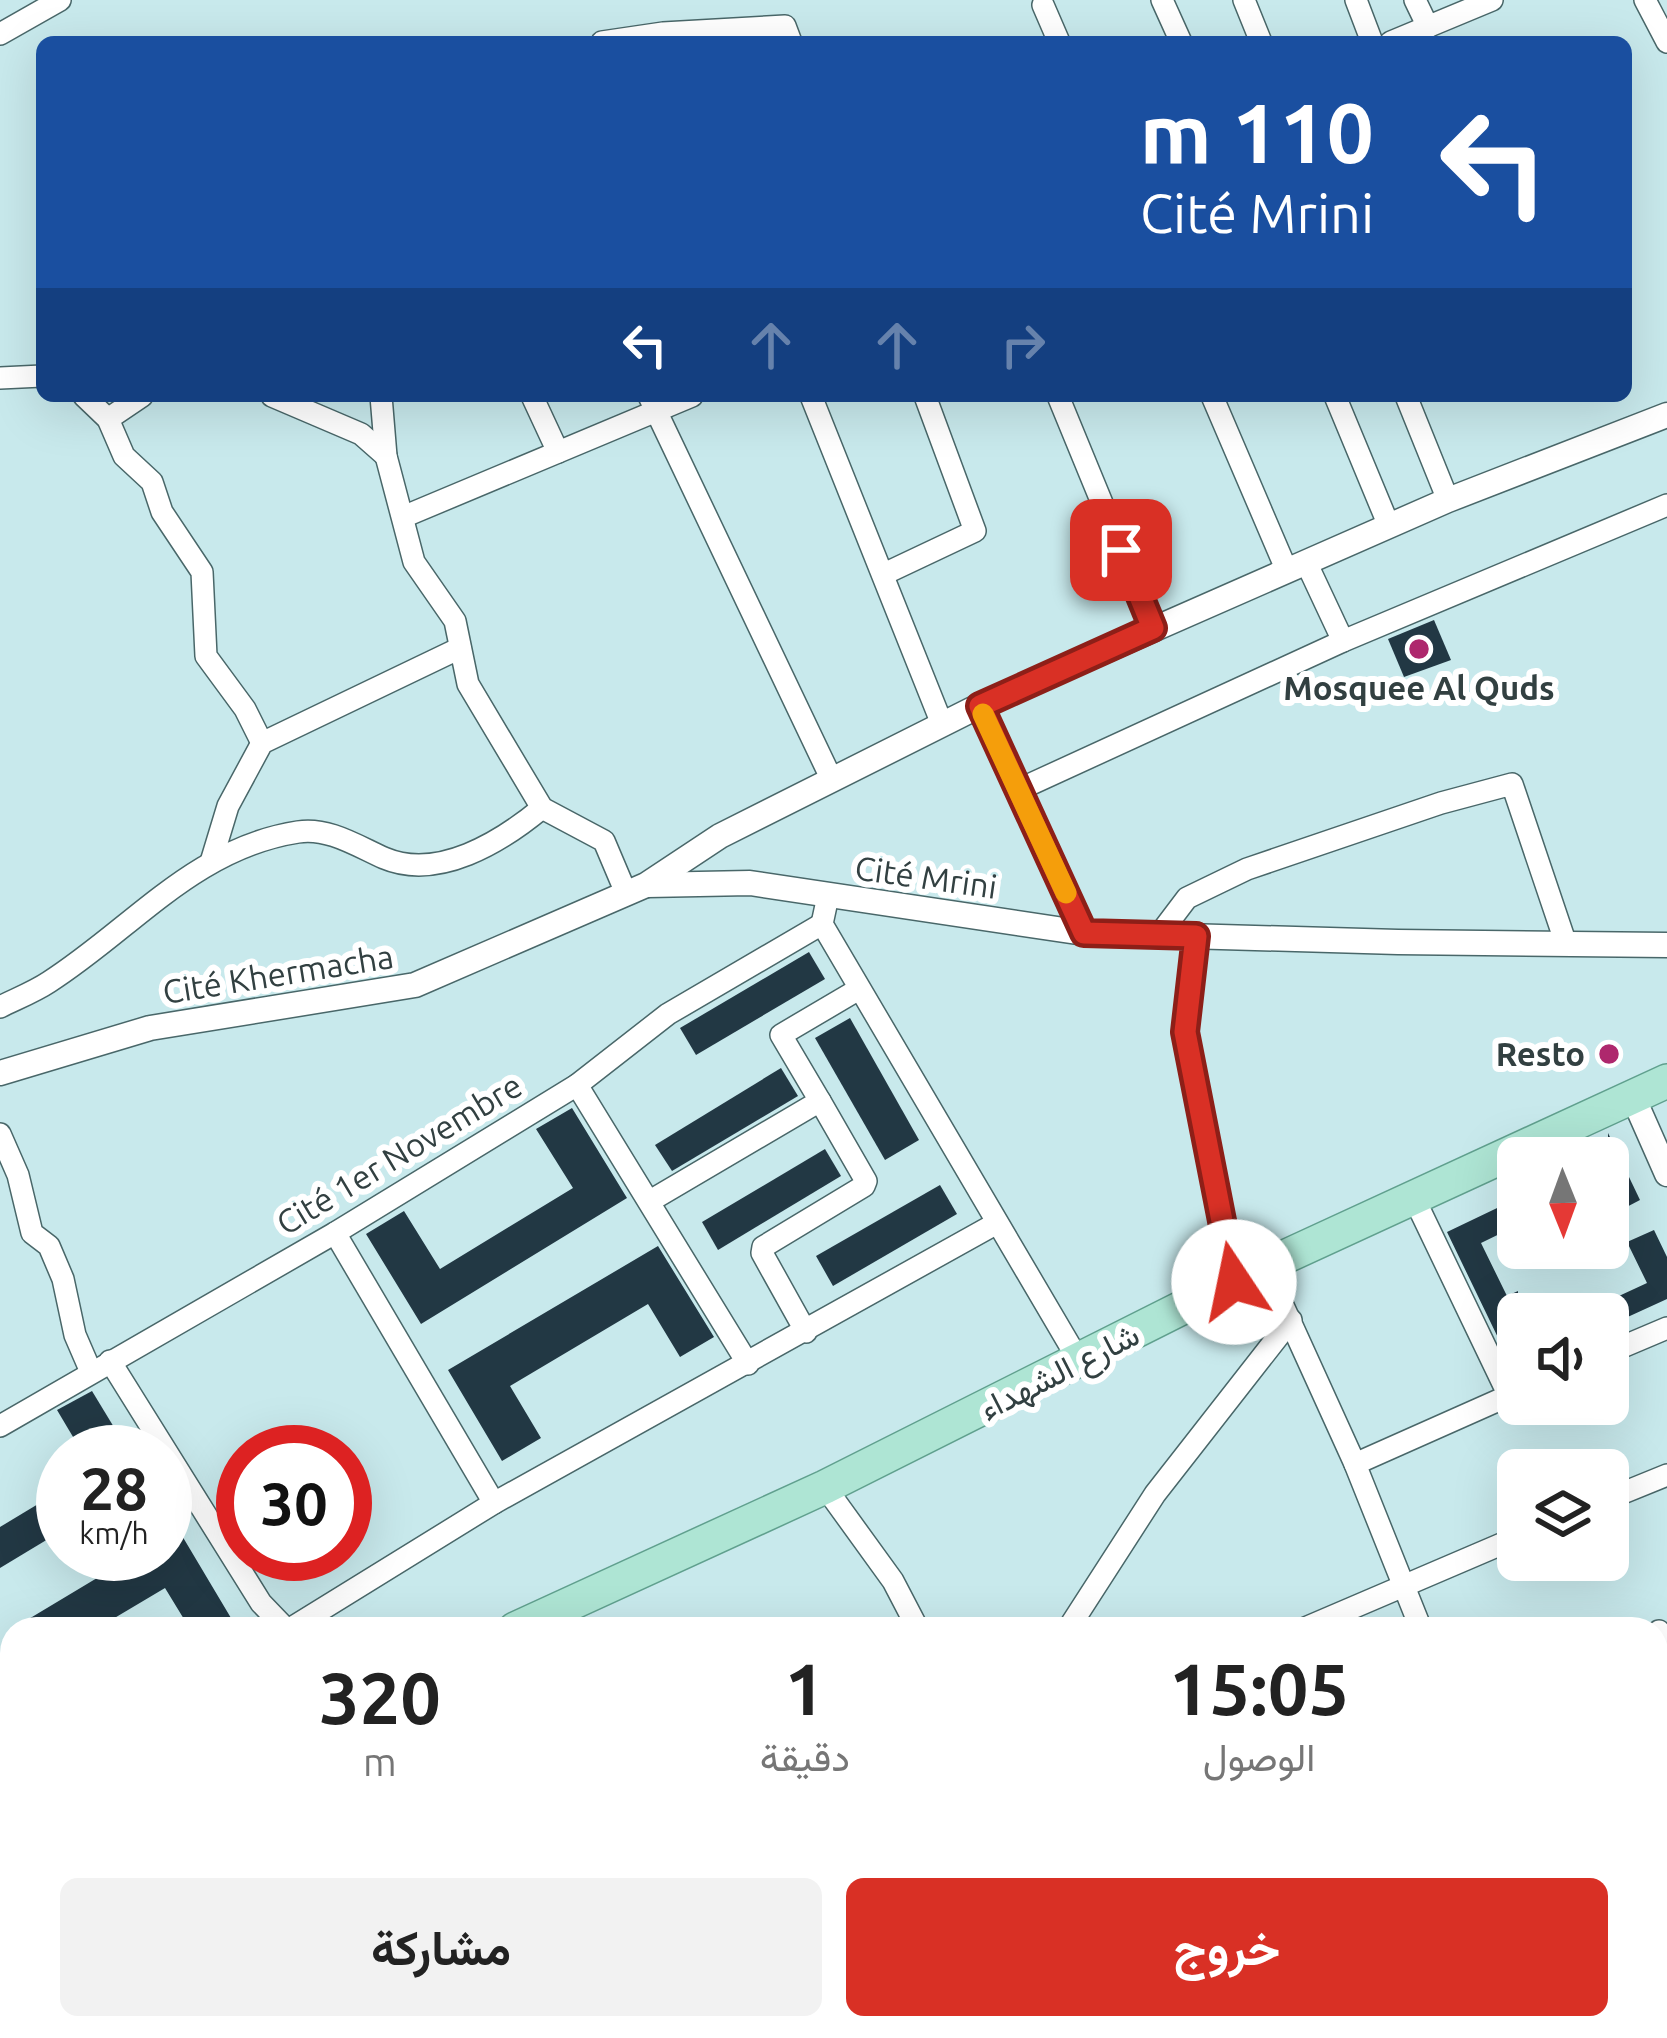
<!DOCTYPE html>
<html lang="ar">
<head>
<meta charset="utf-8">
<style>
  :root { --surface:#fff; --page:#f2f2f2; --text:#222; --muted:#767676; --accent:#d93025 }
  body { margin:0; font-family:Ubuntu,Vazirmatn,sans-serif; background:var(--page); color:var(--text); direction:rtl; height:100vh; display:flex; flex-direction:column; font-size:45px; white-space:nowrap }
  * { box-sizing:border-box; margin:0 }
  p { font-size:39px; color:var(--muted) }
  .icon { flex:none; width:66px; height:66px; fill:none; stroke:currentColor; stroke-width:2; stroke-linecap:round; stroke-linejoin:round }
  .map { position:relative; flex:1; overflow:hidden; direction:ltr }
  .sheet { position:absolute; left:0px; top:1617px; width:1668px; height:423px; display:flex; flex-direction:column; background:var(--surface); border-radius:36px 36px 0 0; box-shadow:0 12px 48px #0002; direction:rtl }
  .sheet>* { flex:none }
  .banner { position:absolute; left:36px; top:36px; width:1596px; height:366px; border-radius:18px; box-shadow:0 12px 48px #0002; direction:rtl; background:#1a4fa0; color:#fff; overflow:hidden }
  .needle { width:78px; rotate:179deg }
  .buttons { position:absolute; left:1497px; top:1137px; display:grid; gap:24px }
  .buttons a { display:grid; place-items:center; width:132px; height:132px; border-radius:18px; background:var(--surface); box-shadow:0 12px 48px #0002; font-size:60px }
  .speed { position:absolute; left:36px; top:1425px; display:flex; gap:24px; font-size:60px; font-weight:700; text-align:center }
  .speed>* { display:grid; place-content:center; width:156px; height:156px; border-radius:50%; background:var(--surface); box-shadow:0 12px 48px #0002; line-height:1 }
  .speed small { font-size:30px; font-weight:400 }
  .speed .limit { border:18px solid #d22; background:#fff; color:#111 }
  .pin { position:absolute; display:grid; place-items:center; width:102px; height:102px; color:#fff; margin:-51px; border-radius:24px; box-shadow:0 6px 18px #0006 }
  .me { position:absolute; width:132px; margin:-66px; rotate:349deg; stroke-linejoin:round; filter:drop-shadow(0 0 9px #0008) }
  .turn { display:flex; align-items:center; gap:42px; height:252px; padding:0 60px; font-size:54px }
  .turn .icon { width:156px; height:156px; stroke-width:2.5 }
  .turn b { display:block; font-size:84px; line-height:102px }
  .lanes { display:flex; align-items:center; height:114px; padding:0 60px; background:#0003; justify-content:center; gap:60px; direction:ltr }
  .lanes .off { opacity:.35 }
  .eta { display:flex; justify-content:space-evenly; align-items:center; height:204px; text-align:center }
  .eta b { font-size:72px; font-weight:700; line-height:84px }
  .action { display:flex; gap:24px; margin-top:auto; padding:24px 60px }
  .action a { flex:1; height:138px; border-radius:18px; background:var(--accent); color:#fff; font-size:48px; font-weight:700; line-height:138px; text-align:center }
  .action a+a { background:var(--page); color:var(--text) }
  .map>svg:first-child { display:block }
</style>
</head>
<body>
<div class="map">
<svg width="1667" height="2038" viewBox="0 0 1667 2038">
  <rect width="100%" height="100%" fill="#c8e9ec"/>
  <g fill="#223844">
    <path d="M1434,620L1451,660L1404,677L1388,639Z"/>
    <path d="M809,952L825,979L696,1055L680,1028Z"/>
    <path d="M850,1018L919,1140L885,1160L815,1038Z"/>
    <path d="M781,1068L798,1096L672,1171L655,1145Z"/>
    <path d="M572,1108L627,1198L421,1324L366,1234L404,1211L440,1269L573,1188L536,1129Z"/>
    <path d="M1608,1133L1640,1200L1619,1211L1608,1189Z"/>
    <path d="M825,1149L841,1176L718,1250L702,1222Z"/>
    <path d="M940,1185L957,1214L833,1286L816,1256Z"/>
    <path d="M1518,1198V1225L1481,1243L1507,1296L1518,1291L1517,1377L1447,1232Z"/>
    <path d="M1654,1230L1667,1257V1299L1608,1326V1314H1580L1647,1283L1627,1242Z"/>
    <path d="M658,1246L714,1337L680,1357L648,1304L510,1386L541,1438L502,1461L448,1370Z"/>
    <path d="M92,1391L129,1452H82L57,1410Z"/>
    <path d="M63,1489V1530L0,1568V1527Z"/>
    <path d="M178,1529L231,1618L213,1629H190L165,1588L96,1629H12L137,1554H165V1537Z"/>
  </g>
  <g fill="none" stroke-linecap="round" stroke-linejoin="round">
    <g stroke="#496769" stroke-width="24">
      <g id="minor">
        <path d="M1162,0L1181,42"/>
        <path d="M1244,0L1261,42"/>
        <path d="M1356,0L1372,42"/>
        <path d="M1415,0L1428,27"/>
        <path d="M1645,0L1667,42"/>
        <path d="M1043,5L1059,42"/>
        <path d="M0,34L60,0"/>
        <path d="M602,42L663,33L785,26L791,42"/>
        <path d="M1391,42L1492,0"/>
        <path d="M0,378L42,376"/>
        <path d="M84,396L108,419L124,456L152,482L162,512L202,572L206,656L245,709L262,743"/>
        <path d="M272,396L361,434L386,456"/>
        <path d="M381,396L386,456L414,562L455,621L468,684L542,808L604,841L626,893"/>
        <path d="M532,396L558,452"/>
        <path d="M649,396L831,778"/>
        <path d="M811,396L942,724"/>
        <path d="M1058,396L1153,627"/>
        <path d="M1212,396L1287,571"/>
        <path d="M1335,396L1389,526"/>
        <path d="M1406,396L1448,500"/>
        <path d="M108,419L142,396"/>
        <path d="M403,517L692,396"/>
        <path d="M1306,562L1343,641"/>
        <path d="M884,574L975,531L925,396"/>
        <path d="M979,706L1084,933"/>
        <path d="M1018,790L1343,641L1667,505"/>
        <path d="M211,862L228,806L262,743L460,648"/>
        <path d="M828,896L822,924L1079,1361"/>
        <path d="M1159,935L1187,898L1247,869L1441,803L1512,784L1566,944"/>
        <path d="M1196,936L1185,1032L1234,1282"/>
        <path d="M0,1007C16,999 34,992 49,982C132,929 194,848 298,832C328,827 357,846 384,858C438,881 501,842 542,808"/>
        <path d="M577,1085L748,1364"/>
        <path d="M0,1134L18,1175L32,1233L49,1246L63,1279L75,1335L91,1372"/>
        <path d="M1414,1198L1509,1396"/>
        <path d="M650,1201L820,1101L781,1035L859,989"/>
        <path d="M335,1233L494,1503"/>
        <path d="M1265,1266L1355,1464L1421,1629"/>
        <path d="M806,1332L762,1253L763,1247L864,1186L866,1181L820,1101"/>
        <path d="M1608,1353L1667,1328"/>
        <path d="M110,1361L261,1603L286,1629"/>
        <path d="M0,1426L335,1233L577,1085L668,1014L822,924"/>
        <path d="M1355,1464L1517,1392"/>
        <path d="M825,1487L893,1581L918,1629"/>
        <path d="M1608,1499L1667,1475"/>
        <path d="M290,1629L494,1503L997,1223"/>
        <path d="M1068,1629L1155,1494L1291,1320"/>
        <path d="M1303,1629L1518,1537"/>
        <path d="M1659,1631L1667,1651"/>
        <path d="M0,1760L12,1781"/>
        <path d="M0,1807L12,1800"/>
        <path d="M1656,1959L1667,1955"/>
        <path d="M0,2016L18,2038"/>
        <path d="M238,2028L246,2038"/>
        <path d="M340,2028L343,2034"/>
        <path d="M501,2028L505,2038"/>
        <path d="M742,2028L746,2038"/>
        <path d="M911,2028L916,2038"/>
        <path d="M675,2038L699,2028"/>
      </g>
    </g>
    <g stroke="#496769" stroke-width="27">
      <g id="tertiary">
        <path d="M647,885L750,883L1084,933L1398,942L1667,945"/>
        <path d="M0,1073L150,1028L415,985L646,885L720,836L979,706L1448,500L1667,415"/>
        <path d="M1633,1097L1667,1174"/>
        <path d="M1656,1854L1667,1849"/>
        <path d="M1524,2028L1528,2038"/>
        <path d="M1233,2038L1252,2028"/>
      </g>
    </g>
    <g stroke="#60a08e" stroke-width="36">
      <g id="primary">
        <path d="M515,1629L825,1487L1265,1266L1667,1081"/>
        <path d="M0,1870L12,1864"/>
      </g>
    </g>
    <use href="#minor" stroke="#fff" stroke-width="21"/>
    <use href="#tertiary" stroke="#fff" stroke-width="24"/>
    <use href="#primary" stroke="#aee5d4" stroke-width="33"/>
  </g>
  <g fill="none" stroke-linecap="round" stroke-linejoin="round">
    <g stroke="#8d1f18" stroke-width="30">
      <path id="route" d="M1121,550L1153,628L980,706L1084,933L1196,936L1185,1032L1234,1282"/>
    </g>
    <use href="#route" stroke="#d93025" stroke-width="21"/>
    <path stroke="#f59e0b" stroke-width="21" d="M983,714L1066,893"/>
  </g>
  <g fill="#ae286d" stroke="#fff" stroke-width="4.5">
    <circle cx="1419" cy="649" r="12"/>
    <circle cx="1609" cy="1054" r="12"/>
  </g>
  <g text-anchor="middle" stroke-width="12" stroke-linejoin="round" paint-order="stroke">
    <g font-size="33" font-weight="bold" fill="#324041" stroke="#fff">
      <text x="1419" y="700">Mosquee Al Quds</text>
      <text x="1585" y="1066" text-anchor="end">Resto</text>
    </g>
    <g font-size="33" fill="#324041" stroke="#fff">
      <text transform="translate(926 877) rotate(8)" y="12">Cité Mrini</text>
      <text transform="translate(278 974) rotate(-9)" y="12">Cité Khermacha</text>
      <text transform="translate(399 1154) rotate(-31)" y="12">Cité 1er Novembre</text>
      <text transform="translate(1059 1371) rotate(-27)" y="12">شارع الشهداء</text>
    </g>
  </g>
</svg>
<div class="buttons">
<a><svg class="needle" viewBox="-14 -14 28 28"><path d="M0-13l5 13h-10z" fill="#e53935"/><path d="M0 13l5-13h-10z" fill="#767676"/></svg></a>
<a><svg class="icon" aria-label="sound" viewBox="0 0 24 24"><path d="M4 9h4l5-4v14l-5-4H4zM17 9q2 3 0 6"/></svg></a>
<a><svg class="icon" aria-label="layers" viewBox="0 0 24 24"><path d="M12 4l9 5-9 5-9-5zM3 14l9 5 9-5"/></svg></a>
</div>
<div class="speed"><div>28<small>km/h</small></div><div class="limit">30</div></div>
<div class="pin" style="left:1121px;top:550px;background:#d93025"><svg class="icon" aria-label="arrive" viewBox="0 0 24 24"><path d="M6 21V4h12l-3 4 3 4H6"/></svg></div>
<svg class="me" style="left:1234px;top:1282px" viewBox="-20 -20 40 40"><circle r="19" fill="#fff"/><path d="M0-13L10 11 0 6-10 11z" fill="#d93025"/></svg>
<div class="banner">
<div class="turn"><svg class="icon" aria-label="left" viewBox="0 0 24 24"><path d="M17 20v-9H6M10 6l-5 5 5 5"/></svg><div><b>110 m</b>Cité Mrini</div></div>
<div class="lanes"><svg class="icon" aria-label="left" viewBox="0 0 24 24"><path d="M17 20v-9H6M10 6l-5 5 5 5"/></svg><svg class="icon off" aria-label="ahead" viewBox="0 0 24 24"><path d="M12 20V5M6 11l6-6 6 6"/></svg><svg class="icon off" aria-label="ahead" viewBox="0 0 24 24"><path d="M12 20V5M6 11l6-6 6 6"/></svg><svg class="icon off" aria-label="right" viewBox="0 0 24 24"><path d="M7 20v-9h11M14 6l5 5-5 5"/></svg></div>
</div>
<section class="sheet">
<div class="eta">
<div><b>15:05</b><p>الوصول</p></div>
<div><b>1</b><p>دقيقة</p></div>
<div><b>320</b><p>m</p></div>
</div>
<div class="action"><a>خروج</a><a>مشاركة</a></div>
</section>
</div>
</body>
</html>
